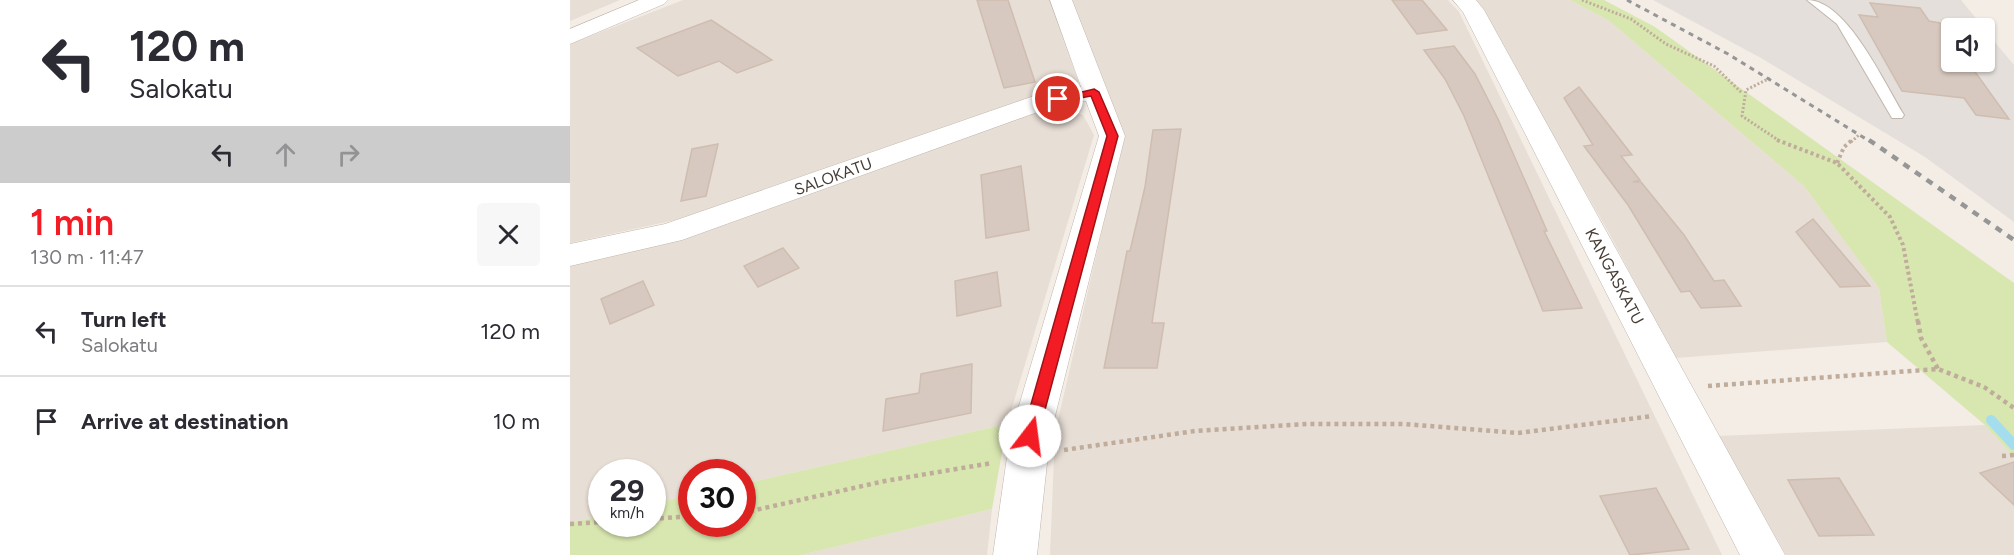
<!DOCTYPE html>
<html lang="en">
<head>
<meta charset="utf-8">
<style>
  :root { --surface:#fff; --page:#f7f7f7; --text:#2b2b33; --muted:#7c7c81; --line:#e1e1e2; --accent:#f41c24 }
  body { margin:0; font-family:Figtree,sans-serif; background:var(--page); color:var(--text); height:100vh; display:flex; flex-direction:column; font-size:22px; white-space:nowrap }
  * { box-sizing:border-box; margin:0 }
  p { font-size:20px; color:var(--muted) }
  .icon { flex:none; width:33px; height:33px; fill:none; stroke:currentColor; stroke-width:2; stroke-linecap:round; stroke-linejoin:round }
  .map { position:relative; flex:1; overflow:hidden }
  .panel { display:flex; flex-direction:column; background:var(--surface); width:570px }
  .panel>* { flex:none }
  .top-card { background:#fff; color:var(--text); overflow:hidden }
  .buttons { position:absolute; left:1371px; top:18px; display:grid; gap:12px }
  .buttons a { display:grid; place-items:center; width:54px; height:54px; border-radius:6px; background:var(--surface); box-shadow:0 2px 4px #0004; font-size:30px }
  .speed { position:absolute; left:18px; top:459px; display:flex; gap:12px; font-size:30px; font-weight:700; text-align:center }
  .speed>* { display:grid; place-content:center; width:78px; height:78px; border-radius:50%; background:var(--surface); box-shadow:0 2px 4px #0004; line-height:1 }
  .speed small { font-size:15px; font-weight:400 }
  .speed .limit { border:9px solid #d22; background:#fff; color:#111 }
  .pin { position:absolute; display:grid; place-items:center; width:51px; height:51px; color:#fff; margin:-26px; border:3px solid #fff; border-radius:50%; box-shadow:0 2px 6px #0007 }
  .me { position:absolute; width:66px; margin:-33px; rotate:15deg; stroke-linejoin:round; filter:drop-shadow(0 0 4px #0008) }
  .turn { display:flex; align-items:center; gap:21px; height:126px; padding:0 30px; font-size:27px }
  .turn .icon { width:78px; height:78px; stroke-width:2.5 }
  .turn b { display:block; font-size:42px; line-height:51px }
  .lanes { display:flex; align-items:center; height:57px; padding:0 30px; background:#0003; justify-content:center; gap:30px; direction:ltr }
  .lanes .off { opacity:.35 }
  .round { display:grid; place-items:center; flex:none; width:63px; height:63px; border-radius:6px; background:var(--page) }
  .overview { display:flex; align-items:center; justify-content:space-between; height:102px; padding:0 30px }
  h1 { font-size:36px; font-weight:600; line-height:45px; color:var(--accent) }
  ul { padding:0; list-style:none }
  li { display:flex; align-items:center; gap:18px; height:90px; padding:0 30px; border-top:2px solid var(--line) }
  li div { flex:1 }
  li b { display:block; font-size:22px }
  li em { font-style:normal }
  main { display:flex; flex:1; min-height:0 }
  .map>svg:first-child { display:block }
</style>
</head>
<body>
<main>
<section class="panel">
<div class="top-card">
<div class="turn"><svg class="icon" aria-label="left" viewBox="0 0 24 24"><path d="M17 20v-9H6M10 6l-5 5 5 5"/></svg><div><b>120 m</b>Salokatu</div></div>
<div class="lanes"><svg class="icon" aria-label="left" viewBox="0 0 24 24"><path d="M17 20v-9H6M10 6l-5 5 5 5"/></svg><svg class="icon off" aria-label="ahead" viewBox="0 0 24 24"><path d="M12 20V5M6 11l6-6 6 6"/></svg><svg class="icon off" aria-label="right" viewBox="0 0 24 24"><path d="M7 20v-9h11M14 6l5 5-5 5"/></svg></div>
</div>
<div class="overview"><div><h1>1 min</h1><p>130 m · 11:47</p></div><a class="round"><svg class="icon" aria-label="close" viewBox="0 0 24 24"><path d="M6 6l12 12M18 6L6 18"/></svg></a></div>
<ul>
<li><svg class="icon" aria-label="left" viewBox="0 0 24 24"><path d="M17 20v-9H6M10 6l-5 5 5 5"/></svg><div><b>Turn left</b><p>Salokatu</p></div><em>120 m</em></li>
<li><svg class="icon" aria-label="arrive" viewBox="0 0 24 24"><path d="M6 21V4h12l-3 4 3 4H6"/></svg><div><b>Arrive at destination</b></div><em>10 m</em></li>
</ul>
</section>
<div class="map">
<svg width="1444" height="555" viewBox="0 0 1444 555">
  <rect width="100%" height="100%" fill="#f3ede6"/>
  <g fill="#e7ded5">
    <path d="M0,0H50L0,21Z"/>
    <path d="M113,0H481L511,81L105,220L0,243V44Z"/>
    <path d="M501,0H878L889,12L1152,555H480L485,433L554,135Z"/>
    <path d="M905,0H1000L1038,20L1234,186L1309,288L1317,342L1105,358L1039,233Z"/>
    <path d="M475,108L496,109L513,115L524,135L437,424L173,484L172,472H122L121,495L83,504L82,472H32L31,516L0,523V260Z"/>
    <path d="M1415,425L1444,457V555H1216L1148,436Z"/>
    <path d="M422,509L417,555H231Z"/>
  </g>
  <path fill="#e5dfdb" d="M1083,0H1391L1414,28H1382V62H1414V29L1444,65V222L1355,157L1191,58Z"/>
  <g fill="#d8e6b0">
    <path d="M1000,0H1034L1085,27L1444,283V457L1415,425L1317,342L1309,288L1234,186L1038,20Z"/>
    <path d="M437,424L422,509L231,555H0V523L31,516L32,524H82L83,504L121,495L122,524H172L173,484Z"/>
  </g>
  <g fill="none" stroke-linecap="round" stroke-linejoin="round">
    <path stroke="#a4deee" stroke-width="10" d="M1421,420L1444,445"/>
  </g>
  <g fill="#d7c9bf" stroke="#cfbdb0" stroke-width="1.5">
    <path d="M407,0H438L465,82L434,88Z"/>
    <path d="M822,0H852L877,30L847,34Z"/>
    <path d="M1300,3L1350,8L1359,21L1370,23L1382,39V62H1398L1439,119L1406,115L1394,98L1332,91L1289,15L1308,17Z"/>
    <path d="M141,20L202,60L167,73L149,61L108,76L67,48Z"/>
    <path d="M884,46L905,74L928,119L977,231H974L1012,308L973,311L894,116L875,79L854,50Z"/>
    <path d="M1009,87L1062,155L1051,156L1070,180L1063,182H1071L1114,235L1144,281L1154,280L1171,306L1131,308L1120,291L1111,292L1058,205L1014,146L1023,145L994,98Z"/>
    <path d="M611,129L582,323H594L587,368H534L557,251H560L575,187L583,130Z"/>
    <path d="M148,144L136,196L111,201L122,149Z"/>
    <path d="M451,166L459,230L416,238L411,175Z"/>
    <path d="M1243,219L1300,286L1270,287L1226,232Z"/>
    <path d="M213,248L229,268L188,287L174,266Z"/>
    <path d="M427,272L431,306L387,316L385,281Z"/>
    <path d="M73,281L84,305L40,324L31,299Z"/>
    <path d="M402,364L401,413L313,431L316,399L349,393L351,374Z"/>
    <path d="M1444,462V505L1410,473Z"/>
    <path d="M1269,478L1304,535L1249,536L1218,480Z"/>
    <path d="M1086,488L1119,549L1060,555L1030,496Z"/>
  </g>
  <g fill="none" stroke-linecap="round" stroke-linejoin="round">
    <g stroke="#c1b6ac" stroke-width="2">
      <path id="service" d="M1237,0C1277,0 1314,83 1334,115L1332,118H1322L1267,24Z"/>
    </g>
    <g stroke="#c1b6ac" stroke-width="1">
      <g id="minor">
        <path d="M480,0H502L555,136L480,436L467,555H423L440,436L529,136L516,101L476,109L112,240L0,266V244L95,224L461,97L511,87Z"/>
        <path d="M883,0H906L914,10L1215,555H1170L893,12Z"/>
      </g>
    </g>
    <g stroke="#c1b6ac" stroke-width="1">
      <path id="tertiary" d="M69,0H98L94,4L0,44V29Z"/>
    </g>
    <g stroke="#bfac9b" stroke-width="3" stroke-dasharray="2 2" stroke-linecap="butt">
      <path d="M1012,0L1061,19L1096,44L1144,66L1172,93"/>
      <path d="M1200,78L1176,90L1172,116L1211,142"/>
      <path d="M1281,142L1290,134"/>
    </g>
    <g stroke="#bfac9b" stroke-width="4" stroke-dasharray="3 3" stroke-linecap="butt">
      <path d="M1207,140L1267,163L1320,217L1333,245L1348,323"/>
      <path d="M1267,163L1274,147L1282,140"/>
    </g>
    <g stroke="#bfac9b" stroke-width="4.5" stroke-dasharray="4 4" stroke-linecap="butt">
      <path d="M1348,321L1351,338L1368,369"/>
      <path d="M1138,386L1368,369L1414,387L1444,408"/>
      <path d="M494,450L625,431L737,424H834L948,433L1083,416"/>
      <path d="M1432,456L1444,455"/>
      <path d="M172,513L315,481L422,463"/>
      <path d="M82,519L122,516"/>
      <path d="M0,524L32,522"/>
    </g>
    <use href="#service" fill="#fff" fill-rule="evenodd"/>
    <use href="#minor" fill="#fff" fill-rule="evenodd"/>
    <use href="#tertiary" fill="#fff" fill-rule="evenodd"/>
    <path stroke="#969696" stroke-width="3" stroke-dasharray="5 5" stroke-linecap="butt" d="M1057,0L1158,54L1301,142"/>
    <path stroke="#969696" stroke-width="4.5" stroke-dasharray="7 7" stroke-linecap="butt" d="M1299,140L1444,240"/>
  </g>
  <path fill="#f41c24" stroke="#9f1217" stroke-width="1.5" d="M524,89L529,92L548,136L468,436L466,441H454L452,436L537,136L521,96L488,102L483,99Z"/>
  <g text-anchor="middle" stroke-width="4.5" stroke-linejoin="round" paint-order="stroke">
    <g font-size="16" fill="#453c36" stroke="#fff">
      <text transform="translate(263 176) rotate(-20)" y="6">SALOKATU</text>
      <text transform="translate(1045 276) rotate(62)" y="6">KANGASKATU</text>
    </g>
  </g>
</svg>
<div class="buttons">
<a><svg class="icon" aria-label="sound" viewBox="0 0 24 24"><path d="M4 9h4l5-4v14l-5-4H4zM17 9q2 3 0 6"/></svg></a>
</div>
<div class="speed"><div>29<small>km/h</small></div><div class="limit">30</div></div>
<div class="pin" style="left:488px;top:99px;background:#d93025"><svg class="icon" aria-label="arrive" viewBox="0 0 24 24"><path d="M6 21V4h12l-3 4 3 4H6"/></svg></div>
<svg class="me" style="left:460px;top:436px" viewBox="-20 -20 40 40"><circle r="19" fill="#fff"/><path d="M0-13L10 11 0 6-10 11z" fill="#f41c24"/></svg>
</div>
</main>
</body>
</html>
